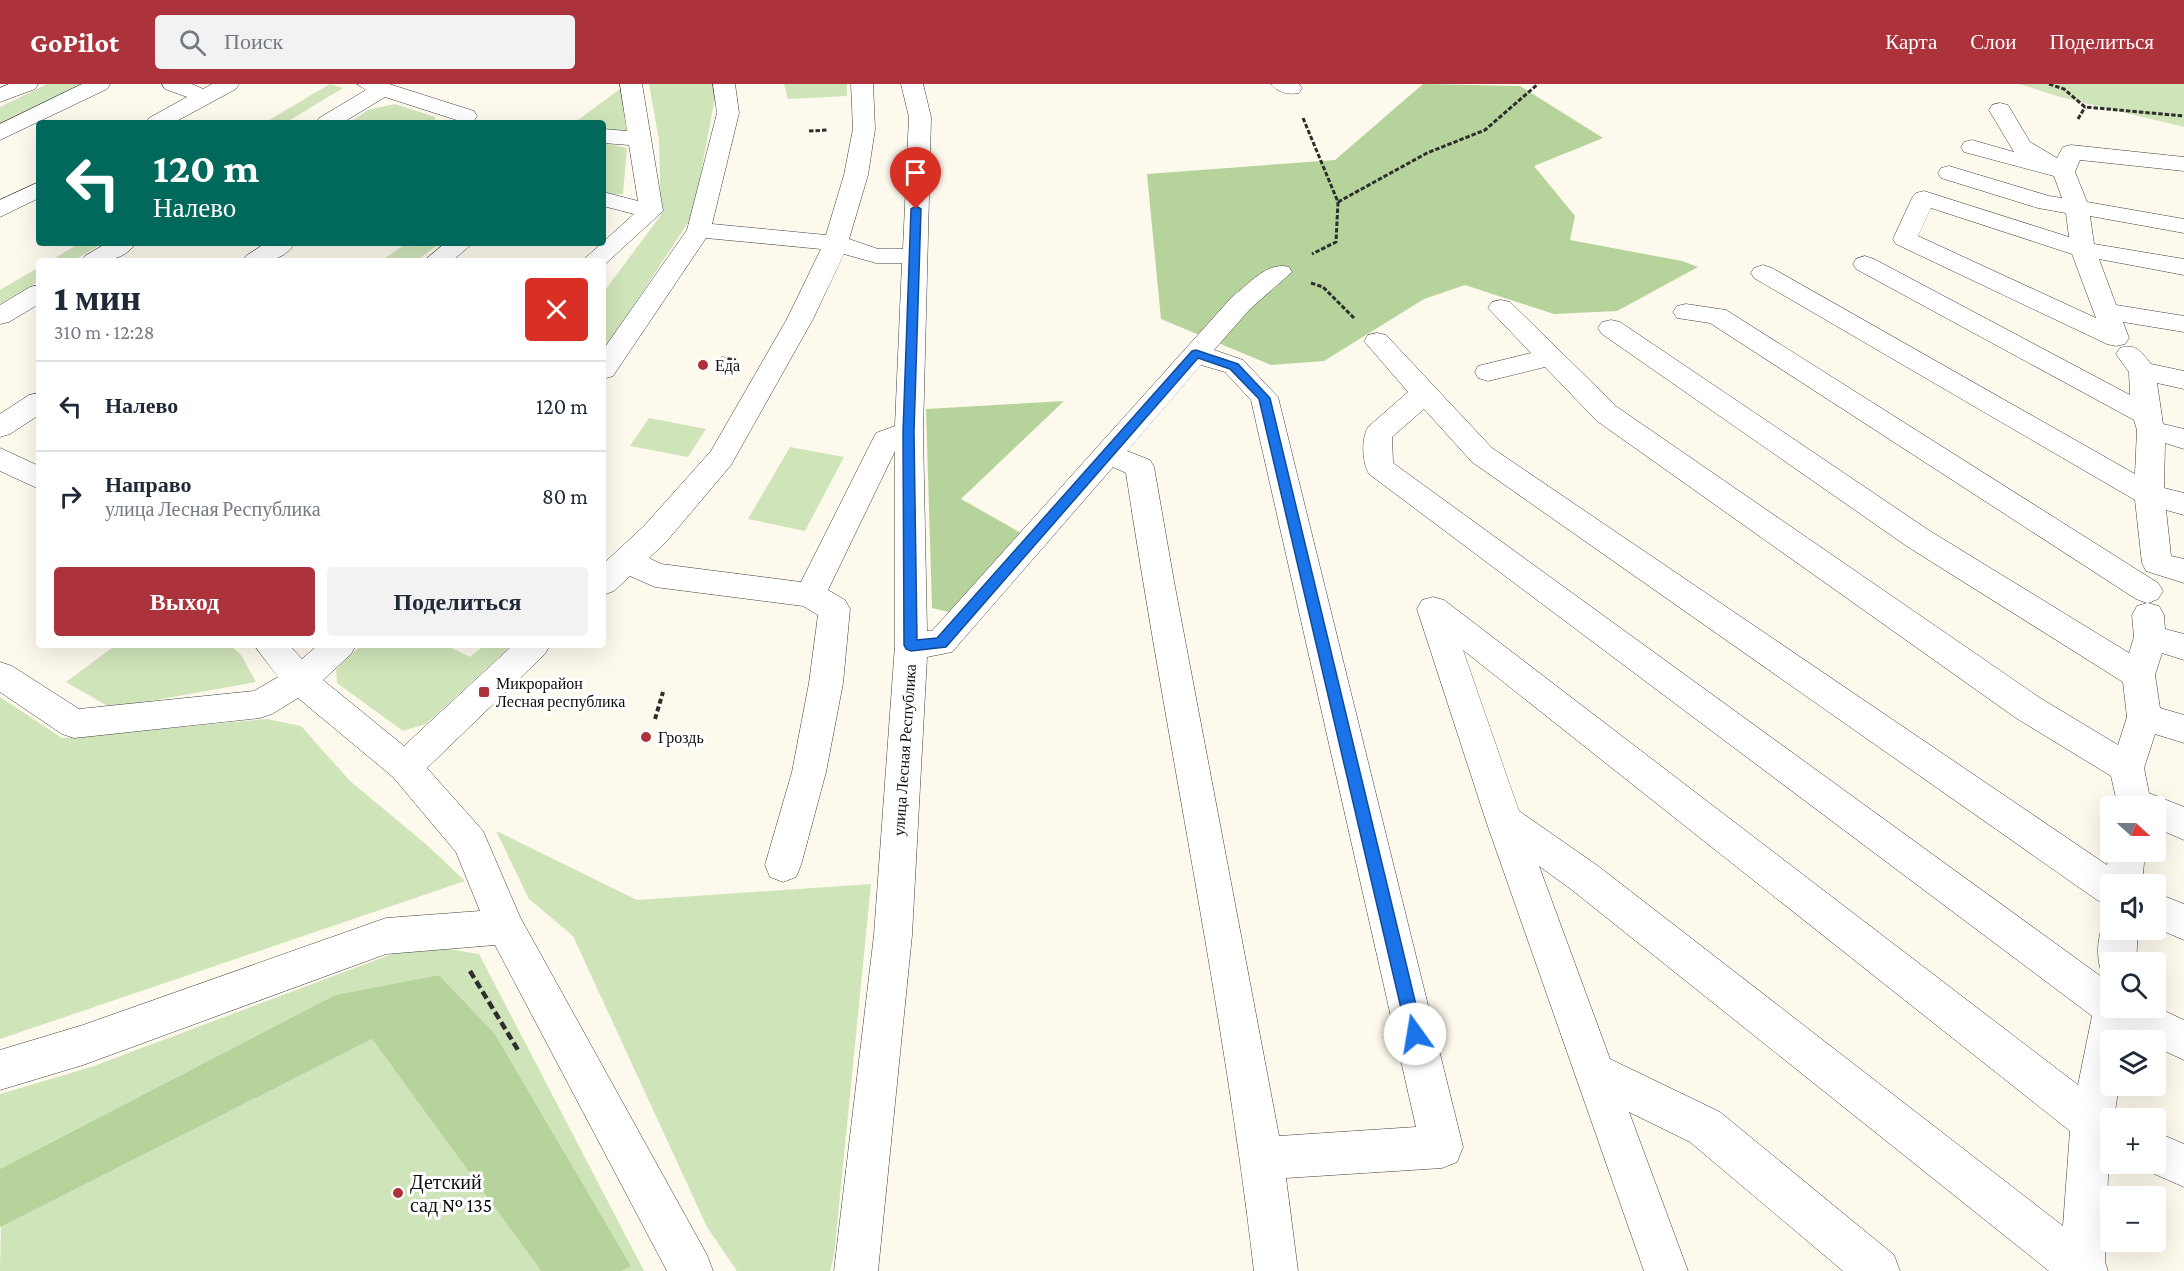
<!DOCTYPE html>
<html lang="ru">
<head>
<meta charset="utf-8">
<style>
  :root { --surface:#fff; --page:#f2f2f3; --text:#1f2937; --muted:#747a83; --line:#e0e1e3; --accent:#ac333c }
  body { margin:0; font-family:"Crimson Pro",serif; background:var(--page); color:var(--text); height:100vh; display:flex; flex-direction:column; font-size:22px; white-space:nowrap }
  * { box-sizing:border-box; margin:0 }
  p { font-size:20px; color:var(--muted) }
  .icon { flex:none; width:33px; height:33px; fill:none; stroke:currentColor; stroke-width:2; stroke-linecap:round; stroke-linejoin:round }
  .map { position:relative; flex:1; overflow:hidden }
  .panel { position:absolute; left:36px; top:174px; width:570px; height:390px; display:flex; flex-direction:column; background:var(--surface); border-radius:6px; box-shadow:0 6px 24px #0002 }
  .panel>* { flex:none }
  .hud { position:absolute; left:36px; top:36px; width:570px; height:126px; border-radius:6px; box-shadow:0 6px 24px #0002; background:#00695c; color:#fff; overflow:hidden }
  .needle { width:39px; rotate:111deg }
  .buttons { position:absolute; left:2100px; top:712px; display:grid; gap:12px }
  .buttons a { display:grid; place-items:center; width:66px; height:66px; border-radius:6px; background:var(--surface); box-shadow:0 6px 24px #0002; font-size:30px }
  .pin { position:absolute; display:grid; place-items:center; width:51px; height:51px; color:#fff; margin:-62px -26px; border-radius:50% 50% 50% 0; rotate:-45deg; box-shadow:0 0 6px #0007 }
  .pin .icon { rotate:45deg }
  .me { position:absolute; width:66px; margin:-33px; rotate:347deg; stroke-linejoin:round; filter:drop-shadow(0 0 4px #0008) }
  .turn { display:flex; align-items:center; gap:21px; height:126px; padding:0 18px; font-size:27px }
  .turn .icon { width:78px; height:78px; stroke-width:2.5 }
  .turn b { display:block; font-size:42px; line-height:51px }
  .round { display:grid; place-items:center; flex:none; width:63px; height:63px; border-radius:6px; background:var(--page) }
  .summary { display:flex; align-items:center; justify-content:space-between; height:102px; padding:0 18px }
  h1 { font-size:36px; font-weight:800; line-height:45px }
  .cta { display:flex; gap:12px; margin-top:auto; padding:12px 18px }
  .cta a { flex:1; height:69px; border-radius:6px; background:var(--accent); color:#fff; font-size:24px; font-weight:800; line-height:69px; text-align:center }
  .cta a+a { background:var(--page); color:var(--text) }
  ul { padding:0; list-style:none }
  li { display:flex; align-items:center; gap:18px; height:90px; padding:0 18px; border-top:2px solid var(--line) }
  li div { flex:1 }
  li b { display:block; font-size:22px }
  li em { font-style:normal }
  header { display:flex; align-items:center; gap:36px; box-sizing:border-box; height:84px; padding:0 30px; background:var(--accent); color:#fff }
  header strong { font-size:28px }
  nav { display:flex; gap:33px; margin-inline-start:auto; font-size:21px }
  .search { width:420px; height:54px; background:var(--page); display:flex; align-items:center; gap:15px; box-sizing:border-box; padding:0 21px; border-radius:6px; color:var(--muted); font-size:22px }
  .map>svg:first-child { display:block }
</style>
</head>
<body>
<header>
<strong>GoPilot</strong>
<div class="search"><svg class="icon" aria-label="search" viewBox="0 0 24 24"><circle cx="10" cy="10" r="6"/><path d="M15 15l6 6"/></svg>Поиск</div>
<nav><a>Карта</a><a>Слои</a><a>Поделиться</a></nav>
</header>
<div class="map">
<svg width="2184" height="1187" viewBox="0 0 2184 1187">
  <rect width="100%" height="100%" fill="#fdf9ec"/>
  <g fill="#d0e4ba">
    <path d="M47,0H83L0,41V23Z"/>
    <path d="M330,0L343,4L285,39L269,36Z"/>
    <path d="M649,0H717V3L693,131L603,268V209L661,131L659,56Z"/>
    <path d="M784,0H847V12L788,15Z"/>
    <path d="M2020,0H2184V43L2060,13Z"/>
    <path d="M620,5L629,48L603,46V39H574Z"/>
    <path d="M395,20L435,33L436,39H349L368,26Z"/>
    <path d="M603,59L627,64L623,110L603,111Z"/>
    <path d="M80,159H103L73,177H50Z"/>
    <path d="M407,159H440L416,177H381Z"/>
    <path d="M39,183V197L0,220V206Z"/>
    <path d="M649,334L706,345L688,373L630,362Z"/>
    <path d="M790,363L844,373L805,447L748,435Z"/>
    <path d="M116,561H230L241,571L256,598L111,624L66,598Z"/>
    <path d="M361,561H445L470,573L485,561H512L426,640L403,647L337,599L336,585Z"/>
    <path d="M0,613L62,654L267,635L301,642L350,697L427,761L465,797L0,955Z"/>
    <path d="M496,747L637,816L871,800L834,1172L830,1187H737L707,1143L573,852L529,815Z"/>
    <path d="M443,864L479,870L644,1187H621L631,1182L495,950L439,891L335,911L0,1085V1010L91,983L392,870Z"/>
    <path d="M372,955L541,1187H0L1,1141Z"/>
  </g>
  <g fill="#b5d39b">
    <path d="M1423,0L1520,2L1603,54L1534,82L1575,132L1570,156L1682,177L1698,183L1617,227L1554,230L1465,201L1424,215L1324,277L1271,281L1161,235L1147,90L1335,76Z"/>
    <path d="M1064,317L961,415L1021,449L952,529L932,524L926,325Z"/>
    <path d="M439,891L495,950L631,1182L621,1187H541L372,955L0,1143V1085L335,911Z"/>
  </g>
  <g fill="none" stroke-linecap="round" stroke-linejoin="round">
    <g stroke="#3f3f3f" stroke-width="1">
      <g id="minor">
        <path d="M9,0H38L35,5L0,18V4Z"/>
        <path d="M82,0H110L107,5L0,56V40Z"/>
        <path d="M162,0H192L203,5L212,0H239L236,5L173,39H146L149,34L187,13L165,5Z"/>
        <path d="M357,0H389L474,27L477,32L474,37L466,39L385,13L342,39H316L319,34L366,6Z"/>
        <path d="M620,0H642L663,127L603,182V177H582L634,130L603,122V108L638,117L629,61L603,59V45L627,47Z"/>
        <path d="M713,0H735L739,29L712,140L826,151L844,91L853,45L851,0H873L875,45L868,91L849,155L878,165H903L909,33L901,0H923L931,33L923,348L927,547H932L1232,213C1248,201 1267,177 1289,183L1292,188L1250,225L1214,266L1243,276L1278,313L1463,1063L1457,1078L1442,1084L1286,1094L1298,1187H1254C1223,919 1166,655 1126,389L1113,383L952,568L927,573L912,851L878,1187H834L874,851L895,561V367L828,506L845,516L850,525L843,599L826,688L801,781L796,793L783,798L770,793L765,781L792,688L809,599L818,531L803,522L655,503L630,492L614,507L603,511V480L644,442L711,367L787,235L821,165L706,154L613,292L603,295V266L687,146L717,29ZM844,170L876,179H902L895,342L876,349L801,498L661,480L649,474L666,458L731,381L813,235ZM1201,281L1225,288L1251,316L1416,1043L1279,1052L1175,503L1154,383L1150,376L1127,367Z"/>
        <path d="M1271,0H1299L1302,4L1299,9C1289,11 1278,9 1271,0Z"/>
        <path d="M2000,19L2008,21L2030,58L2057,74L2063,63L2071,61L2184,73V87L2080,76L2075,88L2087,118L2184,135V149L2090,132L2094,160L2184,175V191L2099,175L2116,221L2184,232V248L2123,238L2129,254L2125,260L2116,262L2107,260L1896,160L1893,155L1912,114L1916,109L1924,107L2069,153L2066,129L2038,124L1941,94L1938,89L1941,84L1949,82L2049,112L2062,114L2054,92L1964,68L1961,63L1964,58L1972,56L2014,68L1989,26L1992,21ZM1931,124L2072,170L2096,234L1918,152Z"/>
        <path d="M39,98V114L0,133V116Z"/>
        <path d="M107,159H136C123,178 102,177 82,177L85,172Z"/>
        <path d="M266,159H295C282,179 264,177 243,177L246,172Z"/>
        <path d="M445,159H473L452,177H424Z"/>
        <path d="M1865,172L1874,175L2130,311L2129,288L2116,270L2120,264C2136,259 2141,268 2151,280L2184,287V305L2157,299L2163,340L2184,345V365L2165,359L2164,404L2184,409V431L2166,426L2171,472L2184,475V499L2146,487L2142,479L2135,416L1754,194L1751,189L1754,184L1763,181L1772,184L2135,390L2137,346L2134,336L1856,185L1853,180L1856,175Z"/>
        <path d="M39,201V220L9,238L0,240V221L30,203Z"/>
        <path d="M1501,216L1510,218L1617,323L2040,614L2118,661L2127,633L2123,598L1908,463L1602,250L1598,244L1602,238L1611,236L1620,238L1930,447L2129,569L2134,553L2132,531L2137,522L2147,519L2136,515L1710,239L1677,234L1673,228L1677,222L1686,220L1726,226L2158,499L2163,507L2158,515L2148,519L2159,522L2164,531L2165,545L2184,550V576L2162,569L2155,591L2160,624L2184,631V659L2155,650L2144,684L2149,709L2184,723V756L2156,744V723H2118L2111,692L2016,634L1597,337L1545,283L1488,297L1478,294L1475,288L1478,282L1531,269L1488,224L1492,218Z"/>
        <path d="M1377,249L1386,251L1492,364L2107,781L2110,764V768H2145L2142,801H2110V821L2097,816L1472,378L1424,325L1392,353L1393,379L2110,899V924L2156,923L2184,936V976L2156,963V957H2142L2128,951L2127,957H2110V1002H2119L2115,1027L2126,1035H2110L2105,1178L2108,1187H2049L1572,806L1539,782L1610,975L1720,1028L1894,1171L1900,1187H1843L1690,1058L1629,1028L1688,1187H1644L1486,737L1417,525L1422,516L1433,513L1444,516L2078,1001L2092,932L1369,390C1362,378 1361,355 1368,343L1408,308L1364,257L1368,251ZM1463,566L2070,1047L2063,1142L1598,782L1519,727Z"/>
        <path d="M39,309V331L10,350L0,353V330L29,311Z"/>
        <path d="M0,364L39,382V405L0,387Z"/>
        <path d="M254,561H289L302,575L318,561H356L351,570L323,596L404,662L513,561H550L545,570L427,684L483,747L520,833L707,1171L713,1187H667L495,861L386,870L83,981L0,1006V966L83,941L386,834L480,827L456,768L393,693L298,614L272,630L260,634L74,654L62,650L0,608V578L12,582L79,625L254,607L278,593Z"/>
        <path d="M2156,809L2184,820V856L2156,844Z"/>
        <path d="M2110,832V846H2138L2136,879H2110V895L2103,892C2095,873 2097,852 2106,833Z"/>
        <path d="M2156,1048L2184,1060V1103L2141,1084L2139,1080H2156Z"/>
      </g>
    </g>
    <g stroke="#2e2e2e" stroke-width="3" stroke-dasharray="4.5 2" stroke-linecap="butt">
      <path d="M2049,0L2064,5L2085,23L2184,32"/>
      <path d="M1303,34L1338,118L1336,158L1312,170"/>
      <path d="M2078,35L2085,23"/>
      <path d="M809,47L827,46"/>
      <path d="M1338,118L1427,69L1485,46L1538,0"/>
      <path d="M1311,199L1323,203L1354,234"/>
      <path d="M721,274L736,276"/>
    </g>
    <path stroke="#2e2e2e" stroke-width="4" stroke-dasharray="5 3" stroke-linecap="butt" d="M655,635L663,608"/>
    <path stroke="#2e2e2e" stroke-width="4.5" stroke-dasharray="8 4" stroke-linecap="butt" d="M470,887L518,966"/>
    <use href="#minor" fill="#fff" fill-rule="evenodd"/>
  </g>
  <path fill="#1a73e8" stroke="#114b97" stroke-width="1.5" d="M916,122L921,125L914,348L917,556L937,554L1192,267L1196,266L1238,280L1270,314L1423,950L1421,955L1415,958L1409,955L1407,950L1259,315L1230,285L1198,274L946,563L911,567L906,565L904,561L903,348L911,125Z"/>
  <g fill="#ac333c" stroke="#fff" stroke-width="2">
    <circle cx="703" cy="281" r="6"/>
    <rect x="478" y="602" width="12" height="12" rx="3"/>
    <circle cx="646" cy="653" r="6"/>
    <circle cx="398" cy="1109" r="6"/>
  </g>
  <g text-anchor="middle" stroke-width="6" stroke-linejoin="round" paint-order="stroke">
    <g font-size="16" fill="#0c0c0c" stroke="#fff" text-anchor="start">
      <text x="715" y="287">Еда</text>
      <text x="496" y="605">Микрорайон<tspan x="496" dy="18">Лесная республика</tspan></text>
      <text x="658" y="659">Гроздь</text>
    </g>
    <g font-size="16" fill="#0c0c0c" stroke="#fff">
      <text transform="translate(904 666) rotate(-86)" y="6">улица Лесная Республика</text>
    </g>
    <g font-size="20" fill="#0c0c0c" stroke="#fff" text-anchor="start">
      <text x="410" y="1105">Детский<tspan x="410" dy="23">сад № 135</tspan></text>
    </g>
  </g>
</svg>
<div class="buttons">
<a><svg class="needle" viewBox="-14 -14 28 28"><path d="M0-13l5 13h-10z" fill="#e53935"/><path d="M0 13l5-13h-10z" fill="#747a83"/></svg></a>
<a><svg class="icon" aria-label="sound" viewBox="0 0 24 24"><path d="M4 9h4l5-4v14l-5-4H4zM17 9q2 3 0 6"/></svg></a>
<a><svg class="icon" aria-label="search" viewBox="0 0 24 24"><circle cx="10" cy="10" r="6"/><path d="M15 15l6 6"/></svg></a>
<a><svg class="icon" aria-label="layers" viewBox="0 0 24 24"><path d="M12 4l9 5-9 5-9-5zM3 14l9 5 9-5"/></svg></a>
<a>+</a>
<a>−</a>
</div>
<div class="pin" style="left:916px;top:125px;background:#d93025"><svg class="icon" aria-label="arrive" viewBox="0 0 24 24"><path d="M6 21V4h12l-3 4 3 4H6"/></svg></div>
<svg class="me" style="left:1415px;top:950px" viewBox="-20 -20 40 40"><circle r="19" fill="#fff"/><path d="M0-13L10 11 0 6-10 11z" fill="#1a73e8"/></svg>
<div class="hud">
<div class="turn"><svg class="icon" aria-label="left" viewBox="0 0 24 24"><path d="M17 20v-9H6M10 6l-5 5 5 5"/></svg><div><b>120 m</b>Налево</div></div>
</div>
<section class="panel">
<div class="summary"><div><h1>1 мин</h1><p>310 m · 12:28</p></div><a class="round" style="background:#d93025;color:#fff"><svg class="icon" aria-label="close" viewBox="0 0 24 24"><path d="M6 6l12 12M18 6L6 18"/></svg></a></div>
<ul>
<li><svg class="icon" aria-label="left" viewBox="0 0 24 24"><path d="M17 20v-9H6M10 6l-5 5 5 5"/></svg><div><b>Налево</b></div><em>120 m</em></li>
<li><svg class="icon" aria-label="right" viewBox="0 0 24 24"><path d="M7 20v-9h11M14 6l5 5-5 5"/></svg><div><b>Направо</b><p>улица Лесная Республика</p></div><em>80 m</em></li>
</ul>
<div class="cta"><a>Выход</a><a>Поделиться</a></div>
</section>
</div>
</body>
</html>
